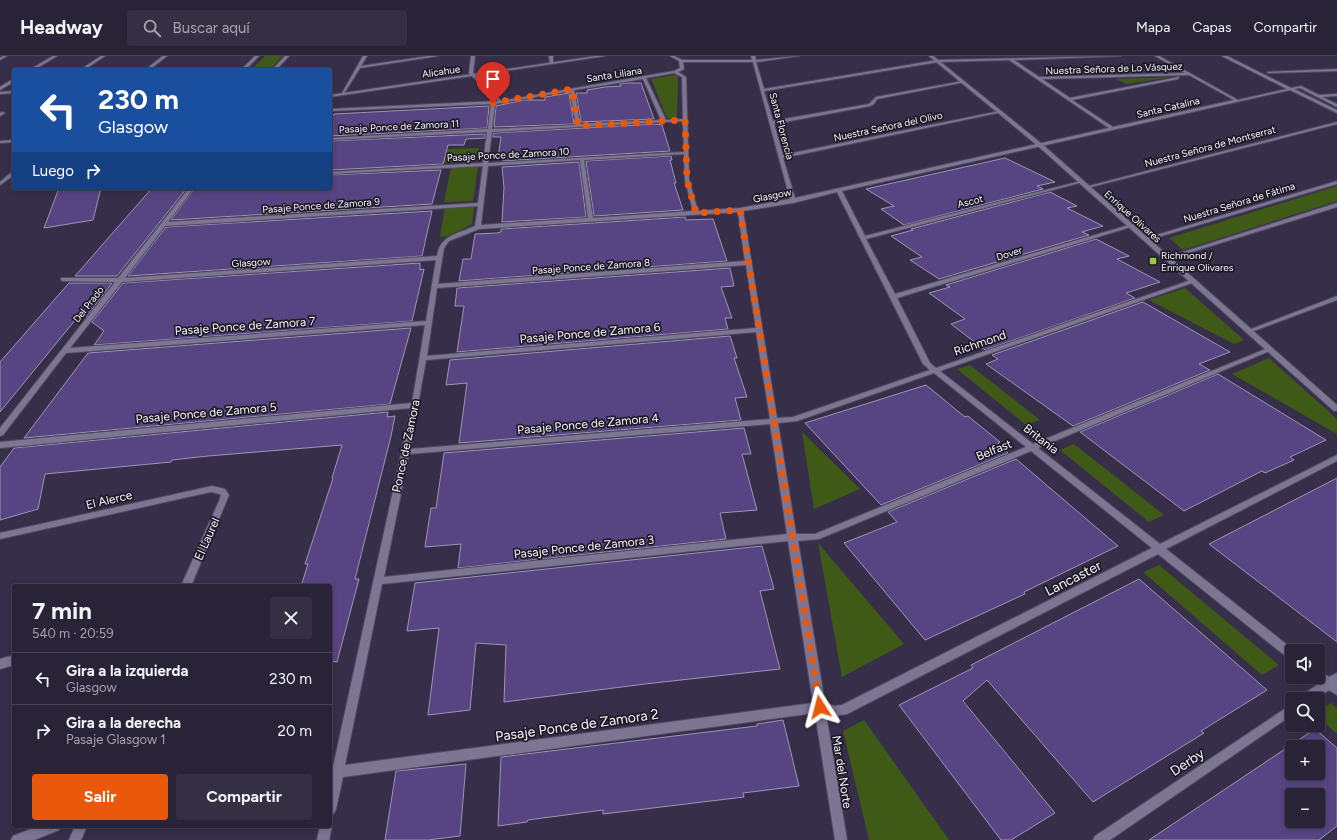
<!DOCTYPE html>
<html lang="es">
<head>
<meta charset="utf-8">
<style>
  :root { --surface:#292338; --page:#352f43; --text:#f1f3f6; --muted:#a5a4ae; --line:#454053; --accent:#ea580c }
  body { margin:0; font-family:Figtree,sans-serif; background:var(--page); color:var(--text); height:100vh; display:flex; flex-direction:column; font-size:15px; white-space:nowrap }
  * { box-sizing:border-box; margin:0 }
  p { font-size:13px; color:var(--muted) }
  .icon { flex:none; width:22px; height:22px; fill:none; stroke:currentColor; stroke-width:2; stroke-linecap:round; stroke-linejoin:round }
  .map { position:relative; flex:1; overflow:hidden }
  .details { position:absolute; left:12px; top:528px; width:320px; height:244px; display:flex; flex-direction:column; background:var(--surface); border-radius:4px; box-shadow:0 2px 6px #0003,0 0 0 1px var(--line) }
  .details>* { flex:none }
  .top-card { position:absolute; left:12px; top:12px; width:320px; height:122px; border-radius:4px; box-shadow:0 2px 6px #0003,0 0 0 1px var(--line); background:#1a4fa0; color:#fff; overflow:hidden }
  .controls { position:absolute; left:1285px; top:588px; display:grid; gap:8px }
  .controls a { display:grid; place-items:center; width:40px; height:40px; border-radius:4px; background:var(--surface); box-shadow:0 2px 6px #0003,0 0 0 1px var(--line); font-size:20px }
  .pin { position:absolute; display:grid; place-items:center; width:34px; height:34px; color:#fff; margin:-41px -17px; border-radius:50% 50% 50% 0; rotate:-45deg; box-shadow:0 0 4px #0007 }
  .pin .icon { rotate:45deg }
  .me { position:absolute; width:44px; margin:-22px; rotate:351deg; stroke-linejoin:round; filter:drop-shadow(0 0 3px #0008) }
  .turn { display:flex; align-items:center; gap:14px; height:84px; padding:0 20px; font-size:18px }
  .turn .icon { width:52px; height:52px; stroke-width:2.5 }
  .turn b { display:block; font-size:28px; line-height:34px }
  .then { display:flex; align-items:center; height:38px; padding:0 20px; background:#0003; gap:8px; font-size:15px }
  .round { display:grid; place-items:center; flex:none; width:42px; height:42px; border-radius:4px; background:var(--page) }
  .headline { display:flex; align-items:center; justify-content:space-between; height:68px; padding:0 20px }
  h1 { font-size:24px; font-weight:700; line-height:30px }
  .action { display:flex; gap:8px; margin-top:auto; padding:8px 20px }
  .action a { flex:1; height:46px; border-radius:4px; background:var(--accent); color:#fff; font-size:16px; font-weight:700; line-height:46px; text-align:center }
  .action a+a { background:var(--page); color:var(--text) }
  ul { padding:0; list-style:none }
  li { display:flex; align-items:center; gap:12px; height:52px; padding:0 20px; border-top:1px solid var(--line) }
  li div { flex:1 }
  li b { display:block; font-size:15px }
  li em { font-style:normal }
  header { display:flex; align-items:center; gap:24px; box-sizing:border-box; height:56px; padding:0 20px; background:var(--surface); border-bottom:1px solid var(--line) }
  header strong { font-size:19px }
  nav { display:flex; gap:22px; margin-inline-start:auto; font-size:14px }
  .search { width:280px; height:36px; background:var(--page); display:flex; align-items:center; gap:10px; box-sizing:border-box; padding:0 14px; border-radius:4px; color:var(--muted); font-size:15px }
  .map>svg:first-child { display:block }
</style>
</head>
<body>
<header>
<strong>Headway</strong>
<div class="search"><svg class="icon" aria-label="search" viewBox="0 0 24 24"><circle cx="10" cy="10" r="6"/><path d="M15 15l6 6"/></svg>Buscar aquí</div>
<nav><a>Mapa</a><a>Capas</a><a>Compartir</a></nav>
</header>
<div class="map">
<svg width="1337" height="784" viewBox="0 0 1337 784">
  <rect width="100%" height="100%" fill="#372f4a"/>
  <g fill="#3f5916">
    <path d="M265,0H282L270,14H251Z"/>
    <path d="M674,19L678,20L677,62H667L651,23Z"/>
    <path d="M1172,21L1126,28L1116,23Z"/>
    <path d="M479,92L477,105L443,107L446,93Z"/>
    <path d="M478,111L473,145L444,146L451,112Z"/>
    <path d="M1337,130V145L1183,194L1169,182Z"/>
    <path d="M474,151L472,168L449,180L440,181L445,152Z"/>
    <path d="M1185,232L1244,284L1234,288L1149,244Z"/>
    <path d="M1269,302L1337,363V378L1232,318Z"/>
    <path d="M970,309L1040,364L1026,369L957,313Z"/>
    <path d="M802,376L860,433L814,453Z"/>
    <path d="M1074,388L1164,459L1149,466L1060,394Z"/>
    <path d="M818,487L904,588L842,621Z"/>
    <path d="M1159,509L1279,609L1262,619L1143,516Z"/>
    <path d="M1331,647L1337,653V678L1318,661V656Z"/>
    <path d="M864,664L949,784H869L843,675Z"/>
  </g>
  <g fill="#574482" stroke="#9c95b4" fill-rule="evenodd">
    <path d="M625,27H641L654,63L581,66L576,37H587V34L605,31L621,30L620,28Z"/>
    <path d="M569,37L574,68L494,71L496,50L524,44H545V41Z"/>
    <path d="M489,50L487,72L330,80V65L334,58Z"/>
    <path d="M656,68L662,69L670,95L503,105V102H498L501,81H493V77Z"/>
    <path d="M485,78V82L466,83L464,89H448L443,108L330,114V85Z"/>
    <path d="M671,100L672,104H670L676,127H674L683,154L594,160L586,105Z"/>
    <path d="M1005,102L1055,126L1037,130L1043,133L904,169L881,153L894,150L866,133Z"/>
    <path d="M579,106L586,161L502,166L504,131L502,111Z"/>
    <path d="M441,114L432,148L171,164L195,132H330V119Z"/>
    <path d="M59,132H101L93,164L44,172Z"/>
    <path d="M152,132H187L117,220H75Z"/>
    <path d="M1050,136L1077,150L1067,152L1103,170L1082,176L1089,179L939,223L910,204L922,201L891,180L913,174L911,173Z"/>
    <path d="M432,155L422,200L128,220L166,171Z"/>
    <path d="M685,161L686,164L713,163L727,205L459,225L463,203H471L475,178L497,177L501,176V173Z"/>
    <path d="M1096,183L1129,200L1117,203L1160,226L1126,237L1135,242L985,294L951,268L965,263L929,237L950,231L946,229Z"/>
    <path d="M420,207V214L424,213L412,265L94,289L104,275L92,266L123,227Z"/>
    <path d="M730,212L734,230L721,231L732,262H725L728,273L457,296L464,250H455L457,232Z"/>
    <path d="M69,227H112L86,261L81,257L0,356V306Z"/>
    <path d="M1143,246L1230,296L1199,308L1210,314L1073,370L986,308L998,303L992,299Z"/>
    <path d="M411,272L390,348L24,382L88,297Z"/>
    <path d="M730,280L737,302H734L747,341L735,342L741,364L459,387L467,327L446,329L450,304Z"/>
    <path d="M1218,318L1326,384L1290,401L1294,404L1265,417L1262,415L1184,455L1080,376Z"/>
    <path d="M926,329L965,361L968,360L1000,386L998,387L1008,397L881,449L805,367Z"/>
    <path d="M388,356L387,361L395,360L391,380L355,523H359L337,606L330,605V530H301L308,508H305L333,422H332L342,389L208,400L172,404L171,406L45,418L38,453L0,464V411L14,392Z"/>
    <path d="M744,372L751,398H742L757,454L720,457L726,483L458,512L461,488L425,491L431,452H436L444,397Z"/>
    <path d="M1016,403L1118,490L1024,536L1025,538L925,584L844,487L897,466L888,456Z"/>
    <path d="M1337,422V586L1209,488Z"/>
    <path d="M762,490L774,533L760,535L780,613L645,628L504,646L506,589L476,587L470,654L428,659L439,572L407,575L415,527Z"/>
    <path d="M1139,523L1267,634L1201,675L1204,677L1093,746L987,624L963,645L1055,757L1011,784H1001L899,649L973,612L971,609Z"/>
    <path d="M783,664L799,730L743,737L744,741L603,758V754L528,764L527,766L498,770L501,701L757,670V668Z"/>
    <path d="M1315,673L1337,692V770L1319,784H1149ZM1292,691H1318V717H1292ZM1292,739H1318V765H1292Z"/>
    <path d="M466,708L460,780L428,784H385L396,715Z"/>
  </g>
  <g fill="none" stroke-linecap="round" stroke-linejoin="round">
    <g stroke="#524a63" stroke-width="2">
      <g id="minor">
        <path d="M3,0H7L0,4V2Z"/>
        <path d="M53,0H57L34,14H29Z"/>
        <path d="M101,0H105L84,14H80Z"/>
        <path d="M255,0H259L245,14H241Z"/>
        <path d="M285,0H289L276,14H272Z"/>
        <path d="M363,0H367L361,10L429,0H438L360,12L343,39H341Z"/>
        <path d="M471,0H475L473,17L501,45L674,15L680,12L679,5L670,0H674L682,4H752L751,0H755L756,4L799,0L756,6L764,33L938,4L1121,0L1014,4L1039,21L1185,17L1155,0H1159L1238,44L1287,33L1222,0H1227L1291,32L1301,30L1319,39L1337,38V40L1322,41L1337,48V51L1300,32L1294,33L1337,54V57L1290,34L842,135L865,180L1081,125L1083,126L866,183L895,238L1129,169L1134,170L897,242L930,307L936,312L1191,224H1195V226L940,315L1033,388L1268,292H1272L1273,293L1272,294L1038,392L1160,488L1337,399V405L1166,493L1295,595H1292V604L1288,602L1158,498L847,658L835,660L826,658L847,784H835L815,657L343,721L336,753L334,757L330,759V725L411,352L0,392V386L412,347L425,269L66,297L3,379L0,380V372L115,226L63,225L61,224V222H118L189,132H194L168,166L478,147L483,110L330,118V116L483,107L487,76L330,84V82L488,73L491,48L330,55V53L498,45L469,17ZM1009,4L1109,72L795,142L783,102L1002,56L1000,55L783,99L774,68L870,50L874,48L877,43L965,26L963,25L876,41L869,48L773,65L764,35L938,6ZM683,6H753L790,143L740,152L698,155L689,124L686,21L678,16L684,13ZM674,17L682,21L683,63L666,64L646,22ZM1189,19L1234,44L1113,71L1072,44L1178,23L1179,21L1070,42L1042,23ZM643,23L661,64L580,68L574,34ZM570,35L576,69L492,73L495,48ZM683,65L684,96L488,107L492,76ZM684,98L685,124L693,155L593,162L584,104ZM580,104L588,162L481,169L488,110ZM837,136L923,308L930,314L793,361L777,362L743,155L793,147ZM478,150L475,170C458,178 440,179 437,200L125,222L165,170ZM738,156L745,205L438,228L444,192L449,185L479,173ZM436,204L426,265L70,292L122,226ZM746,209L756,272L427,300L437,232ZM756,276L770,363L410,393L426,304ZM934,317L1026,391L815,478H796L778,367L797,365ZM770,368L787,478L384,521L409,398ZM1031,395L1152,492L842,649L835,650L825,647L798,485L819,483ZM788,485L813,647L345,709L382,528Z"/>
        <path d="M549,0H553V8L550,7Z"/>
        <path d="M1337,13V15L1269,17L1267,16Z"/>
        <path d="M13,23H14V26L0,34V31Z"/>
        <path d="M14,35V37L0,38V36Z"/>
        <path d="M2,56L5,57L0,60V57Z"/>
        <path d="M1337,66V68L1087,132L1085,131Z"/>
        <path d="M14,84V86L0,87V85Z"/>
        <path d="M1337,125V128L1148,184L1143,183Z"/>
        <path d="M1337,147V151L1169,203L1164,202Z"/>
        <path d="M1337,240V244L1251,276L1249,277L1246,275Z"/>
        <path d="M212,430L225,433L229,439L191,530H181L219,445L221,439L219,438L212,436L206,437L0,483V477Z"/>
        <path d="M14,599V609L0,613V603Z"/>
        <path d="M1318,614L1329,621L1337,617V639L1329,634L1315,643H1301L1302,639L1320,627L1314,621H1318Z"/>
        <path d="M1292,648V659L1110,784H1093L1095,780Z"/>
        <path d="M330,765L332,770L329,784H317L320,770H330Z"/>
        <path d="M38,770H61L59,774L34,784H11L13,780Z"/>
        <path d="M75,770H87L81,784H69Z"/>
      </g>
    </g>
    <g stroke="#524a63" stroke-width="2">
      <g id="tertiary">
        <path d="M163,0H167L149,14H145Z"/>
        <path d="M596,0H605L330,41V39Z"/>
        <path d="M929,0H933L1042,88L1337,349V355H1334L1038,90Z"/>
        <path d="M12,116H14V119L0,129V126Z"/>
      </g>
    </g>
    <use href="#minor" fill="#7d7693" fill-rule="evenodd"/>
    <use href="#tertiary" fill="#7d7693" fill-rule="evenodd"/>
  </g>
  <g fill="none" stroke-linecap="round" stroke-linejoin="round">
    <path stroke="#ea580c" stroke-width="7" stroke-dasharray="0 12.6" d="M493,47L572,33L578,70L685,64L687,124L696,157L740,154L820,651"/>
  </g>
  <rect fill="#95cc3b" stroke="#1d1a26" stroke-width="1.5" x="1149" y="201" width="8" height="8" rx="2"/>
  <g text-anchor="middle" stroke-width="3.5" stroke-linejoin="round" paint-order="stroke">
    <g font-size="10" fill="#f6f3fe" stroke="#1d1a26">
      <text transform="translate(1114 12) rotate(-2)" y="4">Nuestra Señora de Lo Vásquez</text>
      <text transform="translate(441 15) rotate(-8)" y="4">Alicahue</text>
      <text transform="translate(614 18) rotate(-9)" y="4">Santa Liliana</text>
      <text transform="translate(1168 51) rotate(-13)" y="4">Santa Catalina</text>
      <text transform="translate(399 70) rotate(-3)" y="4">Pasaje Ponce de Zamora 11</text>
      <text transform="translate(782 70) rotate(75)" y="4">Santa Florencia</text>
      <text transform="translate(888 70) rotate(-12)" y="4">Nuestra Señora del Olivo</text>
      <text transform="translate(1210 90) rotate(-15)" y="4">Nuestra Señora de Montserrat</text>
      <text transform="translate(508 98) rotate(-3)" y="4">Pasaje Ponce de Zamora 10</text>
      <text transform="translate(772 139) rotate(-11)" y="4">Glasgow</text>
      <text transform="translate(970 145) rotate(-14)" y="4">Ascot</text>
      <text transform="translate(1239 146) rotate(-17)" y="4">Nuestra Señora de Fátima</text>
      <text transform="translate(321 149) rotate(-4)" y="4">Pasaje Ponce de Zamora 9</text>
      <text transform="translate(1133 160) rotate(42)" y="4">Enrique Olivares</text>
      <text transform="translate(1009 197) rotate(-17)" y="4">Dover</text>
      <text transform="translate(251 206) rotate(-4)" y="4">Glasgow</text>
      <text transform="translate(591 210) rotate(-4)" y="4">Pasaje Ponce de Zamora 8</text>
      <text transform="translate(88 248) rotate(-52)" y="4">Del Prado</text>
    </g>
    <g font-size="10" fill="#f6f3fe" stroke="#1d1a26" text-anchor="start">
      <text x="1161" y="203">Richmond /<tspan x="1161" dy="12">Enrique Olivares</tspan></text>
    </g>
    <g font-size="12" fill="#f6f3fe" stroke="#1d1a26">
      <text transform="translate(245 270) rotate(-4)" y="4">Pasaje Ponce de Zamora 7</text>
      <text transform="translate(590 277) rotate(-5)" y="4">Pasaje Ponce de Zamora 6</text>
      <text transform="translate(980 287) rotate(-19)" y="4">Richmond</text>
      <text transform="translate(206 357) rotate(-5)" y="4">Pasaje Ponce de Zamora 5</text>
      <text transform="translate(588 368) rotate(-5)" y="4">Pasaje Ponce de Zamora 4</text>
      <text transform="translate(1041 383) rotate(38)" y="4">Britania</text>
      <text transform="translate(406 390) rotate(-78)" y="4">Ponce de Zamora</text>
      <text transform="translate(994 394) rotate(-22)" y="4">Belfast</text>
      <text transform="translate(109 444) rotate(-13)" y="4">El Alerce</text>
      <text transform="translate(207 483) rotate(-66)" y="4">El Laurel</text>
      <text transform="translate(584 491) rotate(-6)" y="4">Pasaje Ponce de Zamora 3</text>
      <text transform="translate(842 716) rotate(81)" y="4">Mar del Norte</text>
    </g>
    <g font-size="14" fill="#f6f3fe" stroke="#1d1a26">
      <text transform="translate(1073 522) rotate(-27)" y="5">Lancaster</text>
      <text transform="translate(577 669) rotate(-8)" y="5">Pasaje Ponce de Zamora 2</text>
      <text transform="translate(1187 706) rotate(-34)" y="5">Derby</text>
    </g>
  </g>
</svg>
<div class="controls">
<a><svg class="icon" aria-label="sound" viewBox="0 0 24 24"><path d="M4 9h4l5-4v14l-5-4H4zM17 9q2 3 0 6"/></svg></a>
<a><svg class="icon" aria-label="search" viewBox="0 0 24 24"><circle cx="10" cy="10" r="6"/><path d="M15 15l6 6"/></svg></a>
<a>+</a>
<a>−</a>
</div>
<div class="pin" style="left:493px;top:47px;background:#d93025"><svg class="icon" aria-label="arrive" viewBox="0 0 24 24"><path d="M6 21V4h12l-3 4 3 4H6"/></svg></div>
<svg class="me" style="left:820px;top:651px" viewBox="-20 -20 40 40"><path d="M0-17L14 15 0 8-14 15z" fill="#ea580c" stroke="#fff" stroke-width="4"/></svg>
<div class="top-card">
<div class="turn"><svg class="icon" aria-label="left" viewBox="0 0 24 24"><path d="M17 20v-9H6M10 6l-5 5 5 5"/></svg><div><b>230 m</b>Glasgow</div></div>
<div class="then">Luego<svg class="icon" aria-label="right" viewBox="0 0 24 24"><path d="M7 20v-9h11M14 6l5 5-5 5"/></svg></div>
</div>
<section class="details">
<div class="headline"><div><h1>7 min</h1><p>540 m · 20:59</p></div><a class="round"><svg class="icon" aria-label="close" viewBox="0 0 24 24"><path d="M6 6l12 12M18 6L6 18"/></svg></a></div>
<ul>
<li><svg class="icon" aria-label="left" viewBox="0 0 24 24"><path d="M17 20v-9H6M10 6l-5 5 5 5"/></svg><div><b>Gira a la izquierda</b><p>Glasgow</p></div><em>230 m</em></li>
<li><svg class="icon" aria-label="right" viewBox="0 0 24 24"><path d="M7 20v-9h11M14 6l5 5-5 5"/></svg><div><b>Gira a la derecha</b><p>Pasaje Glasgow 1</p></div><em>20 m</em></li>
</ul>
<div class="action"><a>Salir</a><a>Compartir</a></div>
</section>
</div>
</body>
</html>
